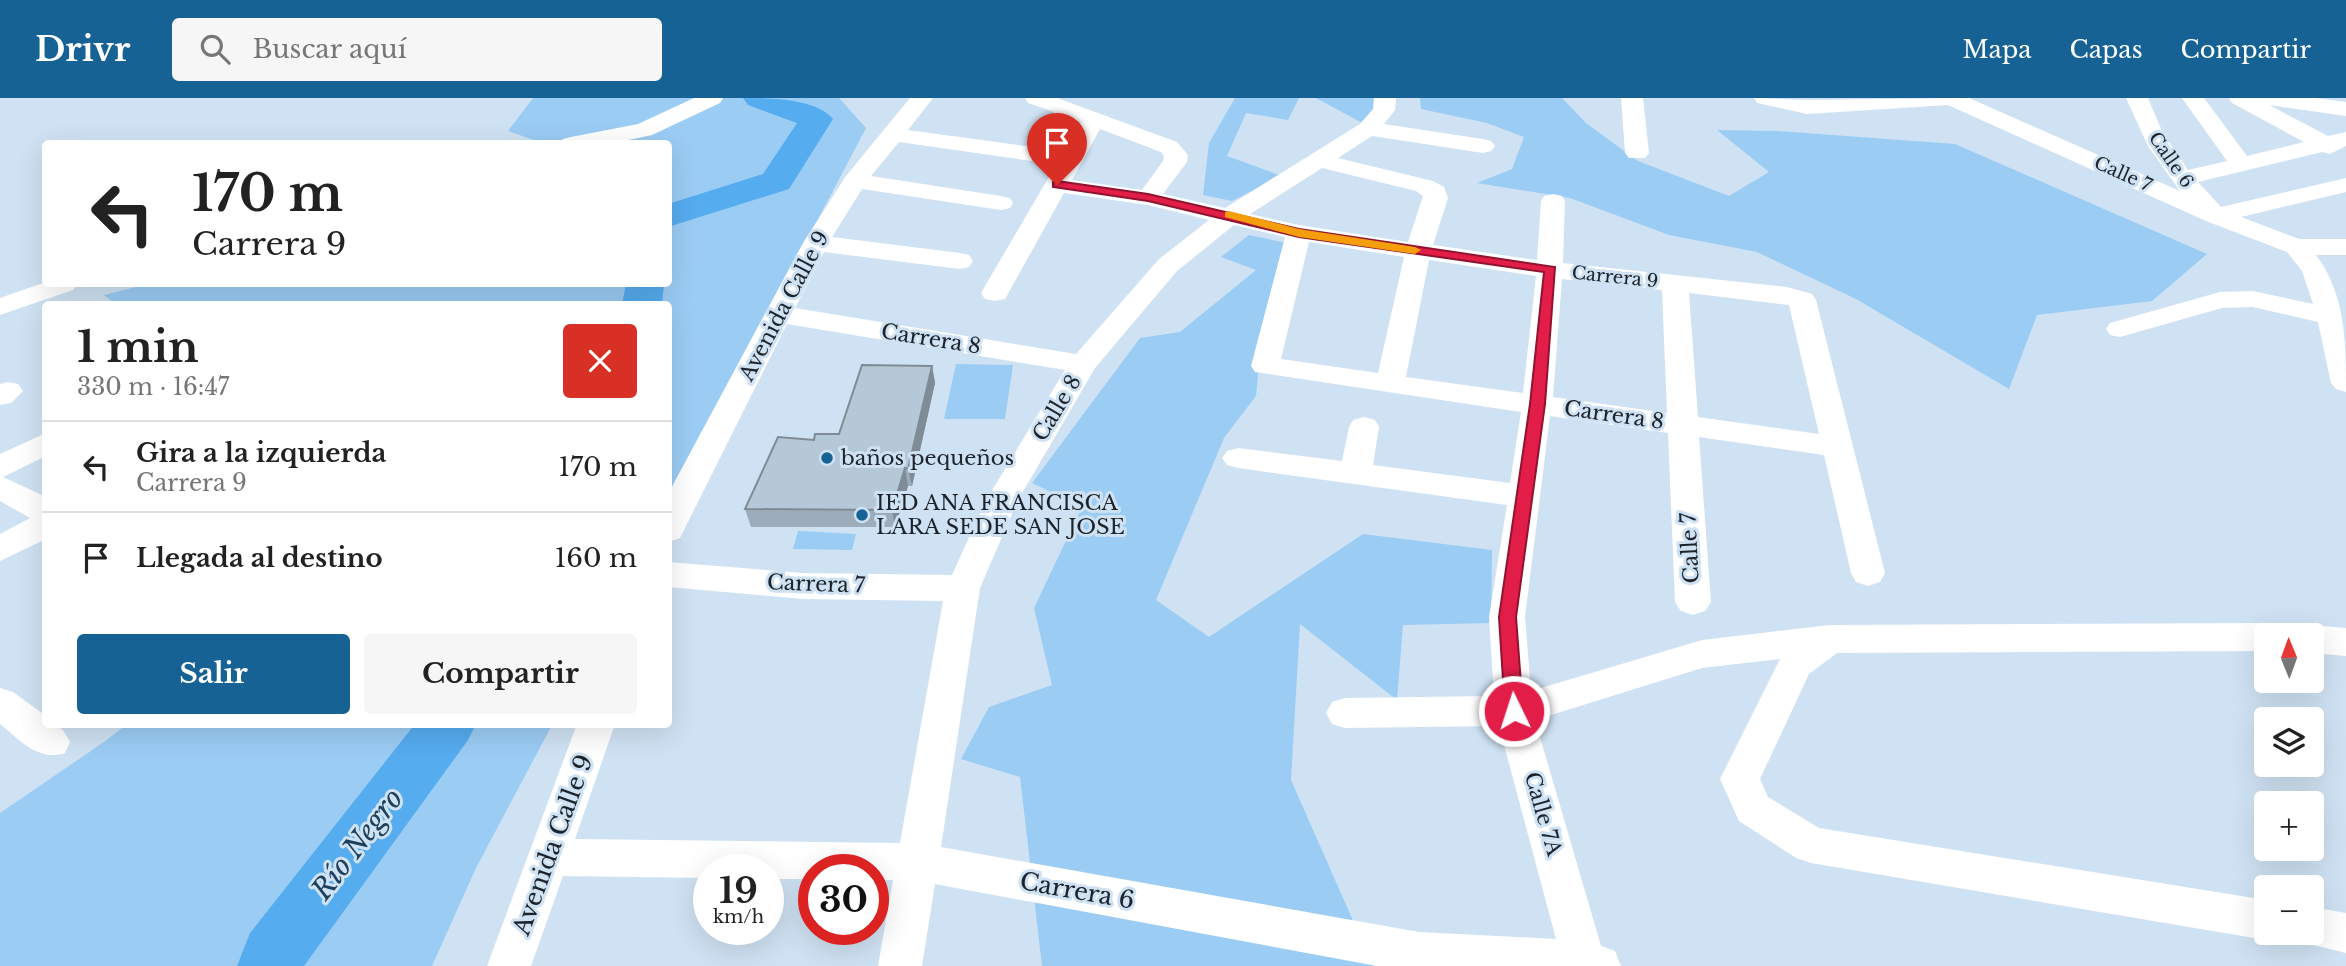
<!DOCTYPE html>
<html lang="es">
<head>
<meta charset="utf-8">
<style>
  :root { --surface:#fff; --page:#f6f6f6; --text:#222; --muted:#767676; --line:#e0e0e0; --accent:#166295 }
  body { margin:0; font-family:"Libre Baskerville",serif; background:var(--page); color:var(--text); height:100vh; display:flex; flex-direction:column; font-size:26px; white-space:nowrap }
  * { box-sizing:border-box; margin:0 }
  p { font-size:23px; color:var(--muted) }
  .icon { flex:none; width:38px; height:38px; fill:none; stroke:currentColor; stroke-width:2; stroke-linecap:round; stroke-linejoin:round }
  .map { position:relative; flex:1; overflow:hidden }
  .sheet { position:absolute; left:42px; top:203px; width:630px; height:427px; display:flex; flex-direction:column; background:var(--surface); border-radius:7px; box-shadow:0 7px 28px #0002 }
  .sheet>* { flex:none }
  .banner { position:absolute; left:42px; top:42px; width:630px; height:147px; border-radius:7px; box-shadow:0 7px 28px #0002; background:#fff; color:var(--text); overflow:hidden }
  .needle { width:46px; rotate:359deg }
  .tools { position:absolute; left:2254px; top:525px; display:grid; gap:14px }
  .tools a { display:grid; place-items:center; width:70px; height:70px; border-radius:7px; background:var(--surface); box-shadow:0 7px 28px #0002; font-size:35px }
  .speed { position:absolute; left:693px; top:756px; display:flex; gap:14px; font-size:35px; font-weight:700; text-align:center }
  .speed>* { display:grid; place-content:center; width:91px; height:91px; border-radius:50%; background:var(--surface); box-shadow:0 7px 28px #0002; line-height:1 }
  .speed small { font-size:18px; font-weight:400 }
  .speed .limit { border:10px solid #d22; background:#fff; color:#111 }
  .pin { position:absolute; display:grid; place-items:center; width:60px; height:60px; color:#fff; margin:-72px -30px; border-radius:50% 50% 50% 0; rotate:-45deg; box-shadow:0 0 7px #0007 }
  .pin .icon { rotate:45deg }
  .me { position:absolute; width:77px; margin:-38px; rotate:356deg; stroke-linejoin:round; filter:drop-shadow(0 0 5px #0008) }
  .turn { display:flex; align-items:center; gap:24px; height:147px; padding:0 35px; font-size:32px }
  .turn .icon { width:91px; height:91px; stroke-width:2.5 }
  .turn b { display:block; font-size:49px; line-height:60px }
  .round { display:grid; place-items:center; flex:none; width:74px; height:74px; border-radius:7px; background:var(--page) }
  .overview { display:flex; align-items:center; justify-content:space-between; height:119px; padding:0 35px }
  h1 { font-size:42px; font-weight:700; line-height:52px }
  .action { display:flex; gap:14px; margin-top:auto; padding:14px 35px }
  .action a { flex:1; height:80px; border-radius:7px; background:var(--accent); color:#fff; font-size:28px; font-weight:700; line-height:80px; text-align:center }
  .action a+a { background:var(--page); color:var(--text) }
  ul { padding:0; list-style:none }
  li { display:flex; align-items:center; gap:21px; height:91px; padding:0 35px; border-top:2px solid var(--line) }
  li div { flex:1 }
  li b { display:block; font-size:26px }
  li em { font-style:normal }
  header { display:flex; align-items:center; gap:42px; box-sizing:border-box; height:98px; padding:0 35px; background:var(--accent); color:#fff }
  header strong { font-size:33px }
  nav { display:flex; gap:38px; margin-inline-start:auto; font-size:24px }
  .search { width:490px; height:63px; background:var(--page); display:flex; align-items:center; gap:18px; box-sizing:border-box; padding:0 24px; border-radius:7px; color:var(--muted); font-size:26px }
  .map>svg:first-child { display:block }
</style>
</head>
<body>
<header>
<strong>Drivr</strong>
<div class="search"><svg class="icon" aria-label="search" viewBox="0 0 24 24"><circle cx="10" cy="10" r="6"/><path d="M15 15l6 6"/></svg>Buscar aquí</div>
<nav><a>Mapa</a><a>Capas</a><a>Compartir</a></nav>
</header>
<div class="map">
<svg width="2346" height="868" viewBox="0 0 2346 868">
  <rect width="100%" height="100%" fill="#cfe2f3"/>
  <g fill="#9bccf4">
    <path d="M533,0H839L866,30L669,405L668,206H115L104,197L148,186H668V46L542,45L508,33Z"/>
    <path d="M1235,0H1299L1288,22L1246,15L1227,58L1282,78L1232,103L1203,97L1209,45Z"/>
    <path d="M1316,0H1372L1378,2L1366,27Z"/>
    <path d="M1420,0H1562L1586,25L1638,63L1729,98L1769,74L1717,32L1778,33L1955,46L2207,156L2152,203L2037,217L2009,291L1856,201L1757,154L1669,137L1570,100L1477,85L1512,71L1524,39L1487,25L1421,11Z"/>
    <path d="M1249,137L1292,146L1261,245L1256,298L1224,340L1156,502L1209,539L1363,436L1492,452L1491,525L1403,527L1397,602L1300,526L1291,682L1373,868H1042L1020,679L961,661L989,609L1052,587L1034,510L1082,409L1032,385L1140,240L1180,234L1256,172L1221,159Z"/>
    <path d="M956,266L1013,267L1005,321H944Z"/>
    <path d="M798,433L856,436L852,452L793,451Z"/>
    <path d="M126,627V626L552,627L476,770L432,868H0V715L104,644Z"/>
  </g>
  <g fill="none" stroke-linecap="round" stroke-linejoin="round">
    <g fill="#55acef" fill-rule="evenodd">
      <path d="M743,0C769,0 816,0 833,21L789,91L668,129V106L763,76L797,25L748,7Z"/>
      <path d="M626,186H664L662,206H622Z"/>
      <path d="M415,626H476L468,642L304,868H237L250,835Z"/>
    </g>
    <g fill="#fff" fill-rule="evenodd">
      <path d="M694,0H723L720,5L652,37L610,46H560L563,41L571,39L638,26Z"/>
      <path d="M910,0H933L908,32L1032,49L1045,40L1054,14L1028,5L1025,0H1057L1177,44L1188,57L1187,64L1163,96L1225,110L1360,26L1373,11L1374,0H1396L1395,12L1384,26L1483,41L1491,43L1495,48L1491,53L1483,55L1372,38L1338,60L1433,83L1444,89L1448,100L1433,147L1537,162L1541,103L1544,98L1553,96L1562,98L1565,103L1563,165L1787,189L1812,196L1816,202L1885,475L1880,484L1868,488L1856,484L1851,475L1824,357L1699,339L1711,504L1705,513L1693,517L1681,513L1675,504L1668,335L1550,318L1525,519L1531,593L1702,542L1830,527L2266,525L2279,529L2283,537H2266V553L1837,555L1809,576L1760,681L1768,699L1819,730L2266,802V835L2281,836L2266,842L1811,765L1796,760L1739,723L1720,681L1780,561L1702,570L1535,622L1601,848L1615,853L1621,868H1377L935,786L922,868H878L893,782H873V772H814V781H768V772H709V780L563,778L531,868H487L577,626H615L575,741L900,745L943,503L803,501L668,489V464L803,475L952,477L985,404L1065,272L787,226L680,440L668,444V396L803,145L846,78ZM1074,22L1081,24L981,195L985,201L995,203L1005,201L1064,95L1148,107L1209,122L1159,161L1076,256L795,210L824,154L960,171L969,169L973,163L969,157L960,155L832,139L862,91L1001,112L1010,110L1013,105L1010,100L1001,98L871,78L899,44L1032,63C1057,57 1068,47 1074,22ZM1100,31L1161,54L1164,58L1163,63L1142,92L1072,82ZM1322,70L1416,93L1423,98L1408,144L1299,127L1250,116ZM1234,127L1285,139L1251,268L1255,274L1521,314L1510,385L1373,367L1379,329L1375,322L1364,319L1353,322L1349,329L1342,363L1238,350L1227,353L1222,360L1227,367L1238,370L1507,407L1489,519L1494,598L1345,600L1332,604L1326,615L1332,626L1345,630L1499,628L1556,841L1419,834L941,749L980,490L1017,404L1095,270L1177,173ZM1309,144L1404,159L1378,275L1281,261ZM1429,162L1536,178L1523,295L1406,279ZM1562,181L1662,192L1667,315L1553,299ZM1689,195L1789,207L1819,336L1698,319Z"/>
      <path d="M1621,0H1643L1649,55L1645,60H1629L1625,55Z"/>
      <path d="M1754,0L1807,2L1969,0L2180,93L2148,48L2126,0H2148L2162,33L2188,72L2227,63L2182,0H2204L2247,58L2304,44L2232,5L2229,0H2315L2346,4V18L2269,7L2328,38L2346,34V48L2330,56L2322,54L2198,84L2221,109L2346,80V94L2241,119L2299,141H2346V157H2316C2346,197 2346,245 2346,294L2336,291L2331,285L2318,224L2253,209L2222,210L2120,239L2110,237L2106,231L2110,225L2220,194L2253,193L2313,206L2302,173L2287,154L2206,123L1948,7L1807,16L1757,5Z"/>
      <path d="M46,184L77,186L73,192L0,217V200Z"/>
      <path d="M8,284L18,286L23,293L11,305L0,307V286Z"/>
      <path d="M46,335V358L3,379L46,399V441L0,463V436L30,420L0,403V356Z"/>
      <path d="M2312,527L2346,530V558L2312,555V537H2296L2299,531Z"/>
      <path d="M0,590L13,594L46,618V626C60,626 64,632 70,644L65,655C38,664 20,642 0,626Z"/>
      <path d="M2312,809L2346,815V855L2297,843L2293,835H2312Z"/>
    </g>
  </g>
  <path fill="#9cacba" d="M932,268L935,285L912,388H908L895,429H751L745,411L814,342L839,336Z"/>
  <g fill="#7f8c97">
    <path d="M932,268L935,285L912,388L908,371Z"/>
    <path d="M905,370L908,388L895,429L892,412Z"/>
  </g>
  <path fill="#b5c8d8" stroke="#7f8c97" stroke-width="2" d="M862,267L932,268L908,371L905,370L892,412L745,411L778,339L814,342L815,336H839Z"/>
  <path fill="#e11d48" stroke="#92132f" stroke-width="2" d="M1057,83L1148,96L1299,131L1555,169L1545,306L1516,519L1523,613L1521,619L1514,621L1508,619L1505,613L1499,519L1530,306L1544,174L1299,139L1148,103L1053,89V84Z"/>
  <path fill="#f59e0b" d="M1229,113L1299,131L1415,149L1421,152L1415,156L1299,139L1225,119V114Z"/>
  <g fill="#166295" stroke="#cfe2f3" stroke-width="2.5">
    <circle cx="827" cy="360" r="7"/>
    <circle cx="862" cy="417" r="7"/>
  </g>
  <g text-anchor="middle" stroke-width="6" stroke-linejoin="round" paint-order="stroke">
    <g font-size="18" fill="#1c232a" stroke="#cfe2f3">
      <text transform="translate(2171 62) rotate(55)" y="6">Calle 6</text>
      <text transform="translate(2123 76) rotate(24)" y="6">Calle 7</text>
      <text transform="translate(1615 179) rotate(6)" y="6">Carrera 9</text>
    </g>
    <g font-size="21" fill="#1c232a" stroke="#cfe2f3">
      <text transform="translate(784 208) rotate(-62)" y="7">Avenida Calle 9</text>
      <text transform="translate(931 241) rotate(9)" y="7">Carrera 8</text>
      <text transform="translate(1057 310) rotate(-59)" y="7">Calle 8</text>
      <text transform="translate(1614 317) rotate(8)" y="7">Carrera 8</text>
      <text transform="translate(1690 450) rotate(-93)" y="7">Calle 7</text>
      <text transform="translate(816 486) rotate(2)" y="7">Carrera 7</text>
      <text transform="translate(1543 716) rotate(74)" y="7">Calle 7A</text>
    </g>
    <g font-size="21" fill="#1c232a" stroke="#cfe2f3" text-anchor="start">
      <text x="841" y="367">baños pequeños</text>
      <text x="876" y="412">IED ANA FRANCISCA<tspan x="876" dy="24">LARA SEDE SAN JOSE</tspan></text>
    </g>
    <g font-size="24" fill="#1c232a" stroke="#cfe2f3">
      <text transform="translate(553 747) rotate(-70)" y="8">Avenida Calle 9</text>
      <text transform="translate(1077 793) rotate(10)" y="8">Carrera 6</text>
    </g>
    <g font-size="28" font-style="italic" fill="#1d405c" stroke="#cfe2f3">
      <text transform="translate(357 746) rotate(-53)" y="10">Río Negro</text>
    </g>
  </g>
</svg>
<div class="tools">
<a><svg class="needle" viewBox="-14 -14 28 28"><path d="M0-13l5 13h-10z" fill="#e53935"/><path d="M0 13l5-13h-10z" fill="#767676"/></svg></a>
<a><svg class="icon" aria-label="layers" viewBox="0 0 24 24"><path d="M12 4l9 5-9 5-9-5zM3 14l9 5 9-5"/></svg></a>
<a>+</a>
<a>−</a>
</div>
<div class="speed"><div>19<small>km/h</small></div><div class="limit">30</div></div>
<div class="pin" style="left:1057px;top:87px;background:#d93025"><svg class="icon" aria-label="arrive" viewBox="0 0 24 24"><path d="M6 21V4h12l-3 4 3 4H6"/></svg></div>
<svg class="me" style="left:1514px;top:613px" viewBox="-20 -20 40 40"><circle r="17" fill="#e11d48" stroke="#fff" stroke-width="3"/><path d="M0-11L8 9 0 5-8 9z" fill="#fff"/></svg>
<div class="banner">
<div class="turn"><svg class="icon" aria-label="left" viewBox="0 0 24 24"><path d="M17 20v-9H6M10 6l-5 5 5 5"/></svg><div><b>170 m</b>Carrera 9</div></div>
</div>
<section class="sheet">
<div class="overview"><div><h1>1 min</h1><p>330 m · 16:47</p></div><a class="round" style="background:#d93025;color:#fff"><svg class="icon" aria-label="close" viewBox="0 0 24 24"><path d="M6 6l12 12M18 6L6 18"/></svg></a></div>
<ul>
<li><svg class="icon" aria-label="left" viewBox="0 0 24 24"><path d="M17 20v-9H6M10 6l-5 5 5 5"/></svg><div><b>Gira a la izquierda</b><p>Carrera 9</p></div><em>170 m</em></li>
<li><svg class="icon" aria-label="arrive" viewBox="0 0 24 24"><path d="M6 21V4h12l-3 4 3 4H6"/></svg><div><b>Llegada al destino</b></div><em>160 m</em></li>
</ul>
<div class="action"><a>Salir</a><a>Compartir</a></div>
</section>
</div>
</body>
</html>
